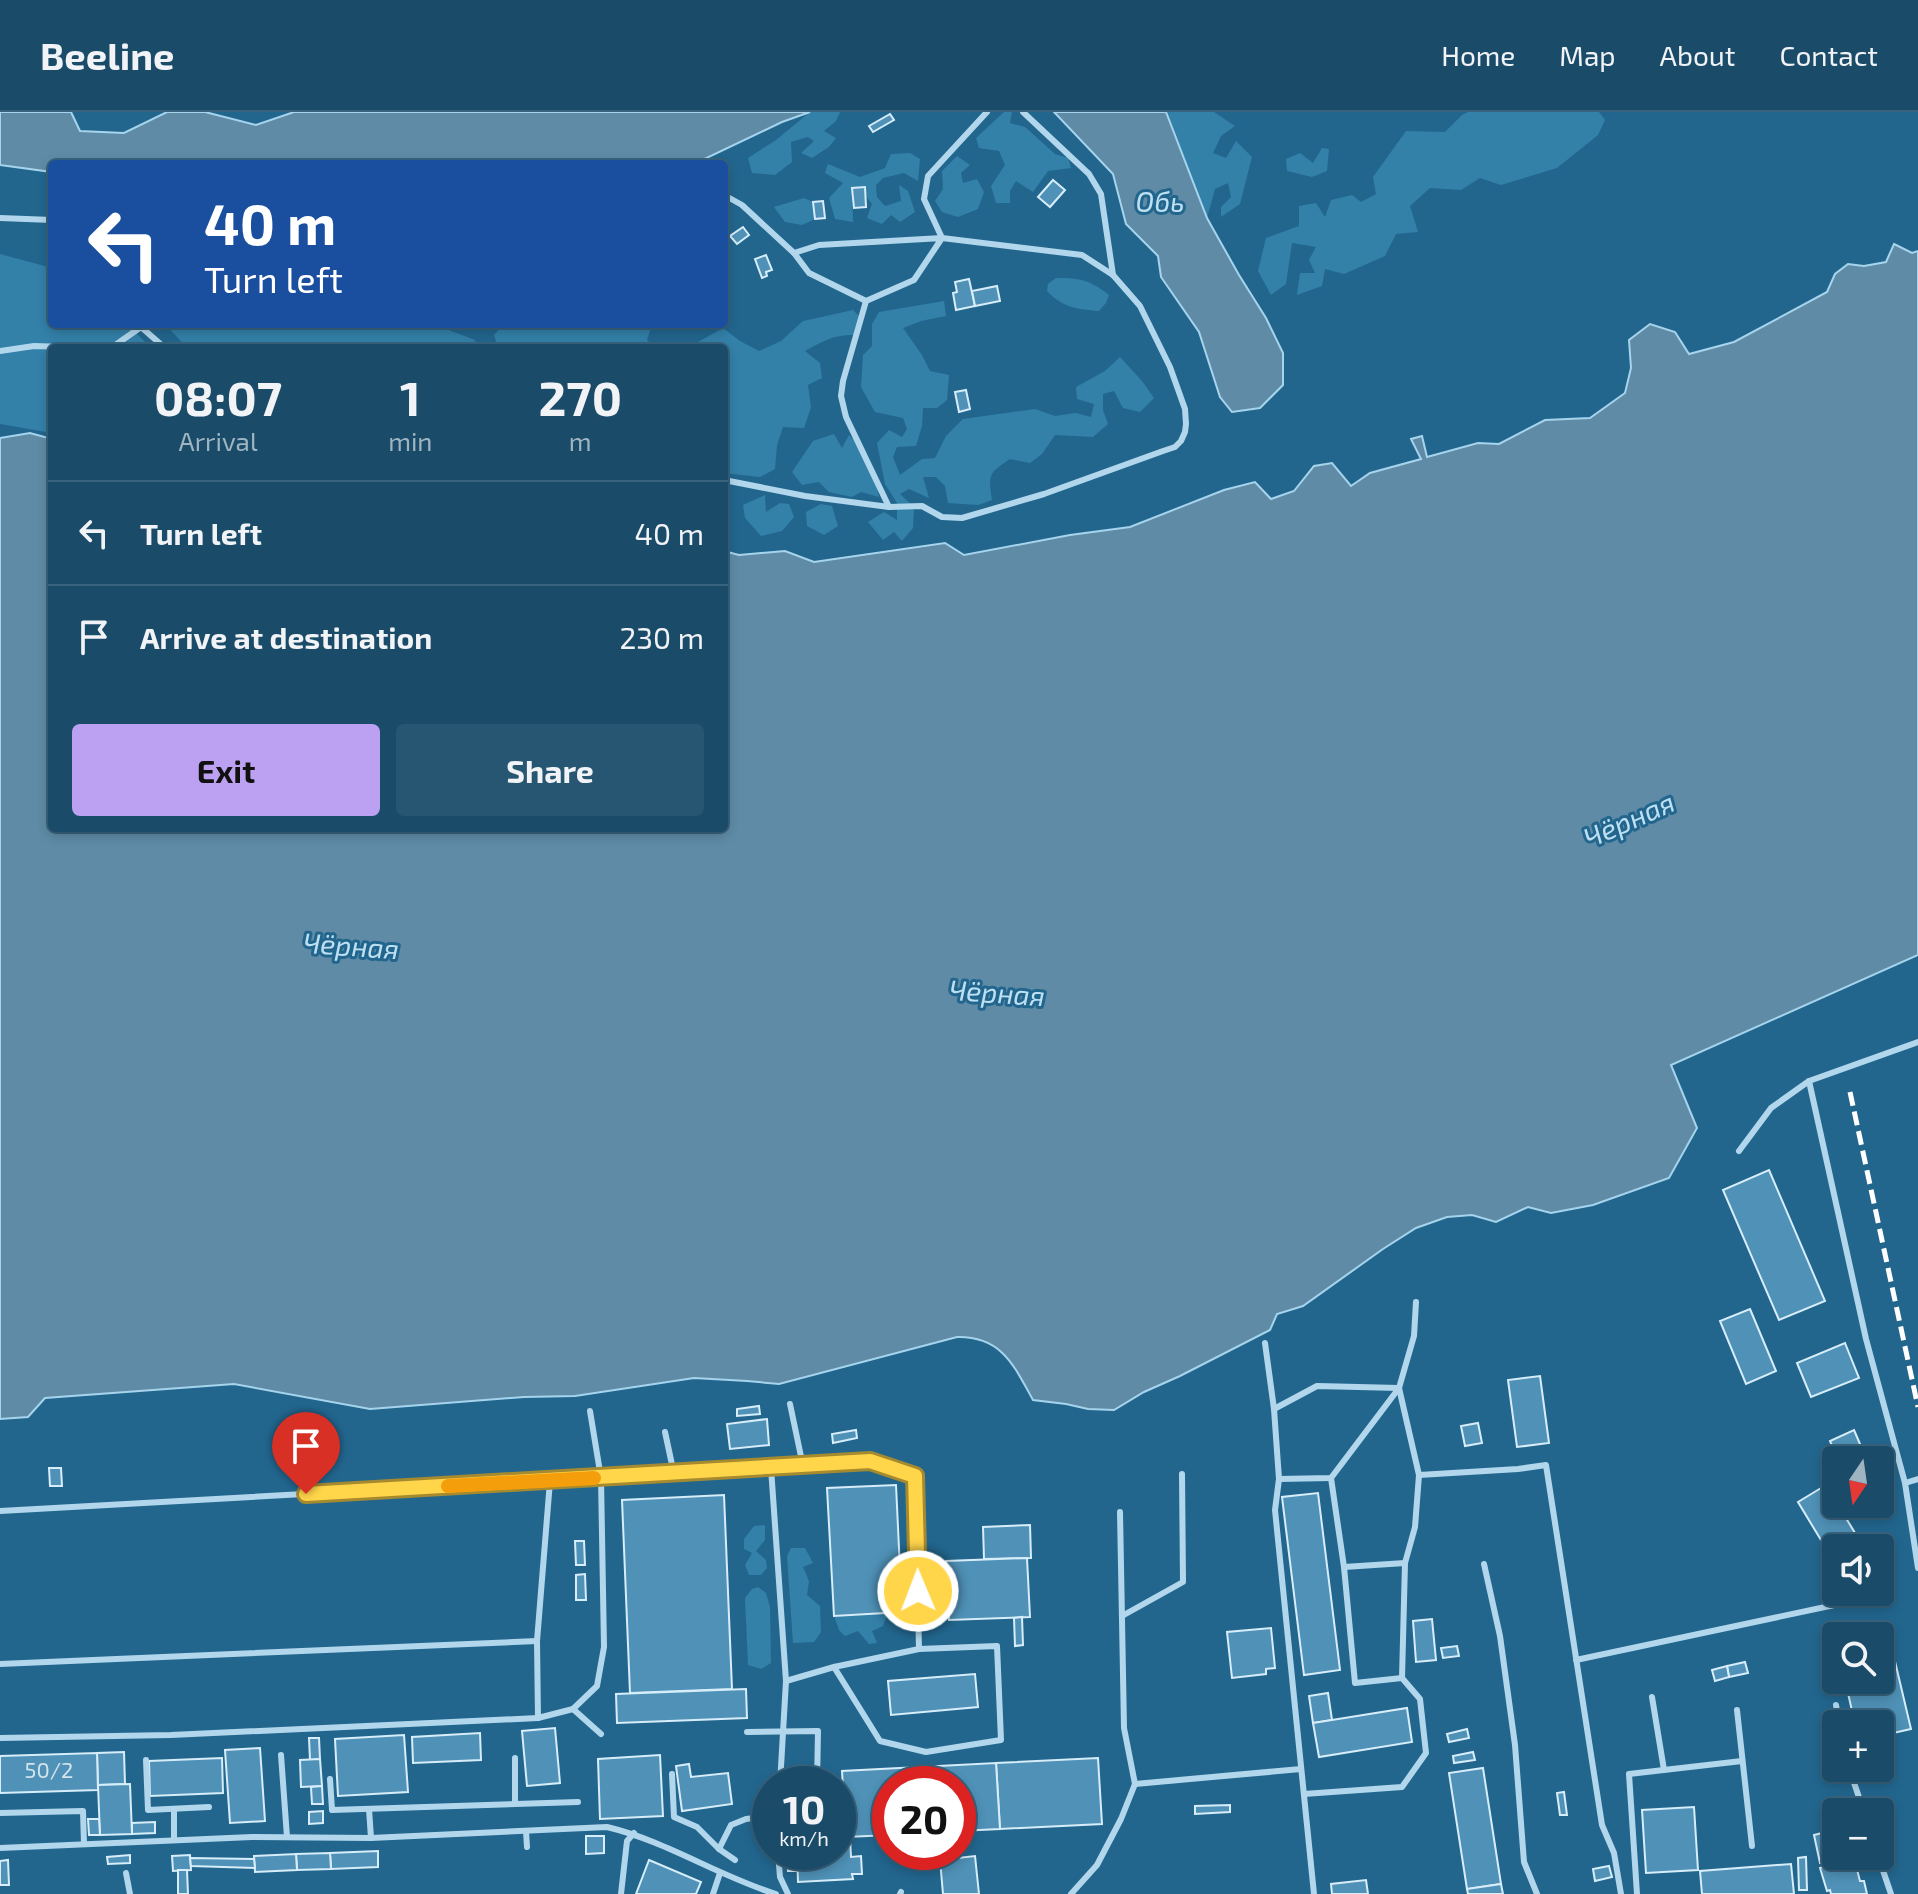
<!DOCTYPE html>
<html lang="en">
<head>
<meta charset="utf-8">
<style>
  :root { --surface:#1a4c6a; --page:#275672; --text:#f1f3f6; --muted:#9fb4c1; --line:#38637e; --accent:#bca0f2 }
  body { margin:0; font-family:"Exo 2",sans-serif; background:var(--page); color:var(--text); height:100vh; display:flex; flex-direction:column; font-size:30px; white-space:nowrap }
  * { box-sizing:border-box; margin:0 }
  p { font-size:26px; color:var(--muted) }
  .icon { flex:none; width:44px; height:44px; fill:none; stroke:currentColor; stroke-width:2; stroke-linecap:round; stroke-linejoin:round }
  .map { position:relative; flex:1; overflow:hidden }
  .details { position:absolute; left:48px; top:232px; width:680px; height:488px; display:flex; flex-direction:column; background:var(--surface); border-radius:8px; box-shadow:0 4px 12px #0003,0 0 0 2px var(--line) }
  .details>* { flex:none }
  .guide { position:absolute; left:48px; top:48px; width:680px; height:168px; border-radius:8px; box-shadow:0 4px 12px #0003,0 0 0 2px var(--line); background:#1a4fa0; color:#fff; overflow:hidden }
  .needle { width:52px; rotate:193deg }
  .controls { position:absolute; left:1822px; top:1334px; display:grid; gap:16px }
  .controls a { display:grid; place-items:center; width:72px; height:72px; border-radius:8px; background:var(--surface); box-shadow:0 4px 12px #0003,0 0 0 2px var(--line); font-size:40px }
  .speed { position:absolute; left:752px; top:1654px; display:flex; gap:16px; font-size:40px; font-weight:700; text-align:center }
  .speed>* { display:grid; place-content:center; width:104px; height:104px; border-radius:50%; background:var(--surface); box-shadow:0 4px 12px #0003,0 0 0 2px var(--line); line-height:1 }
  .speed small { font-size:20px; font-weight:400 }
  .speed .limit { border:12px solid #d22; background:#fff; color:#111 }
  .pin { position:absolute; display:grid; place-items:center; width:68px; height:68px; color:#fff; margin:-82px -34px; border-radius:50% 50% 50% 0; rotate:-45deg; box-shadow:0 0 8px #0007 }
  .pin .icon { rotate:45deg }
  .me { position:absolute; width:88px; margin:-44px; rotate:359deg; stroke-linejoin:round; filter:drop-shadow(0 0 6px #0008) }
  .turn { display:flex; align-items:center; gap:28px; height:168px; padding:0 24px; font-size:36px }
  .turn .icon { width:104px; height:104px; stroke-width:2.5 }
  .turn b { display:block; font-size:56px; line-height:68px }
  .eta { display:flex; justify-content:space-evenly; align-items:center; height:136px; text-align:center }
  .eta b { font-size:48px; font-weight:700; line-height:56px }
  .action { display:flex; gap:16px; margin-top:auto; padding:16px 24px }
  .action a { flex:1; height:92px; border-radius:8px; background:var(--accent); color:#111; font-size:32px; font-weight:700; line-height:92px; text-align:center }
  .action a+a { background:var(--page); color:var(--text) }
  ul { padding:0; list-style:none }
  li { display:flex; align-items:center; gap:24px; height:104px; padding:0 24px; border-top:2px solid var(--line) }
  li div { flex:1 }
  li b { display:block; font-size:30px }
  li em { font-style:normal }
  header { display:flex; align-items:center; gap:48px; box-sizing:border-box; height:112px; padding:0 40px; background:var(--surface); border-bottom:2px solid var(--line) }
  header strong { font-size:38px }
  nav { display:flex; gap:44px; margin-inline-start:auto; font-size:28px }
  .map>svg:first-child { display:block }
</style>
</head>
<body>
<header>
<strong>Beeline</strong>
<nav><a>Home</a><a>Map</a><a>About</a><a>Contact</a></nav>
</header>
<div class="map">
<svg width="1918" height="1782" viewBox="0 0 1918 1782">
  <rect width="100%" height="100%" fill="#22668e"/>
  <g fill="#3380a9">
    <path d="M810,0H840L836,9L824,19L836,26L829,35L812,46L801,41L814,29L808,25L791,30L792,50L775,63L752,61L748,46L776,28Z"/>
    <path d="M1004,0H1012L1010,11L1025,15L1055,42L1068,46L1071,56L1048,59L1033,80L1016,69L1010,79V91H996L991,74L1005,53L999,39L979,36L976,26Z"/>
    <path d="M1166,0H1214L1235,14L1221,24L1213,41L1226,46L1236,29L1252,45L1240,92L1221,105V95L1231,85L1228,71L1215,77L1207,106Z"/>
    <path d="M1468,0H1599L1605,8L1598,23L1557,56L1501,73L1480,66L1461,78L1430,76L1410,94L1418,120L1396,122L1385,144L1344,162L1325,157L1322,174L1297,183L1300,161H1315L1309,148L1316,135L1292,131L1286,172L1271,183L1258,159L1266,126L1299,114V94L1316,91L1325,105L1331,88L1352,83L1361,90L1376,82L1373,65L1406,19L1445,20L1462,3Z"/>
    <path d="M1322,36L1329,37L1327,59L1312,65L1287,59L1286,47L1300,41L1313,51Z"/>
    <path d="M910,41L920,47L918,69L904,61L883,66L876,73L877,85L885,94L901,89L899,73L908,79L915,100L900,110L891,103L882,112L867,106L872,92L865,83L852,77L853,110L835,107L829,86L843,71L825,61L828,52L860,65L885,56L891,42Z"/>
    <path d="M957,44L970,53L961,61L963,71L977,67L984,80L978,97L958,105L942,100L935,89L943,77L942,59Z"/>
    <path d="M804,86L813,90L815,107L802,113L785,110L774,95Z"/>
    <path d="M0,142L52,156V212H131L134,219L151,236H52V321L0,312Z"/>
    <path d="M1056,166C1081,166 1090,168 1109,183L1106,191L1099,199C1077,197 1063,196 1047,179L1048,172Z"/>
    <path d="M944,189L946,204L921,209L903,216L922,243L930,259L949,263L947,288L937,296H923L922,314L916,334L897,335L893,345L900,363L922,347L935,346L946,324L963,307L1035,297L1055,304L1076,301L1091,305L1094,292L1077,287L1076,275L1105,259L1120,245L1142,269L1154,286L1140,300L1123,296L1114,279L1103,282V298L1108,312L1093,325L1055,323L1042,342L1030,351L1010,347C989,361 988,362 992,388L978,393L948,391L945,374L936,365H923L929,386L909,377L900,382L914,395L913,416L902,429L894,420L883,428L868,410L884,400L897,408V391L885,372L877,331L889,318L902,325L907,317L903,306L875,300L861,275L863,243L872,234V212L879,200Z"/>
    <path d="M853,198L862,207L855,223C836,222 822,229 805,239L820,251L822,266L808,273L811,295L804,316L783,315L777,333L775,357L760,365L724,361V236H687L723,216L740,229L759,239L781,229L803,209Z"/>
    <path d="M165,212H452L446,217L475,228L477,236H187Z"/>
    <path d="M504,212H625L626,214L629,212H652L647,228L657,236H498L494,223Z"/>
    <path d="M834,322L842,336L849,323C866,340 874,362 879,385L861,380L852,385L829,380L819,370L802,373L792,360L813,329Z"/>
    <path d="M765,383L766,400L780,391L789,392L794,405L782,419L761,424L745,406L743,393Z"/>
    <path d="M821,392L832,394L838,414L824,423L807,414L806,400Z"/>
    <path d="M765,1413V1428L756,1439L766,1448L767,1456L761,1463H749L745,1453L752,1441L744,1437V1427L754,1414Z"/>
    <path d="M791,1436H805L813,1451L803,1455L809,1469L807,1483L820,1494L821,1520L814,1530L793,1531L787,1444Z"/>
    <path d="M758,1475L766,1481L770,1495L771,1551L761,1557L748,1553L745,1486L752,1477Z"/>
    <path d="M888,1501L883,1514L872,1519L877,1531L869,1532L858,1519L845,1524L839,1518L834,1504Z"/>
  </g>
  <g fill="#5f8ba6" stroke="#a6d4ed" stroke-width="2">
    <path d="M0,0H71L80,19L124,21L167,0H205L256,13L294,0H810L782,10L694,52H52V60L0,53Z"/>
    <path d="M1054,0H1166L1207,106L1239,163L1266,206L1283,241V273L1260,296L1232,300L1220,285L1199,220L1161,165L1158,144L1126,112L1113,62Z"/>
    <path d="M1894,132L1912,141L1918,139V843L1671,953L1697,1016L1669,1066L1593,1093L1551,1101L1528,1095L1496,1110L1472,1103L1447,1105L1416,1116L1383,1137L1303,1194L1277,1202L1270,1218L1180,1264L1144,1280L1114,1298L1088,1297L1066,1292L1033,1288C1014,1254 1002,1224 957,1225L779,1272L747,1269L694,1266L575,1284L524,1285L370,1297L234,1272L45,1286L28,1305L0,1307V326L30,321L52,327V716H724V439L739,443L785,439L814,450L945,431L964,443L1070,423L1130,415L1224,378L1255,370L1271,387L1294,379L1314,354L1332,351L1351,374L1370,361L1421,347L1411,327L1422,324L1427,345L1478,331L1499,332L1545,308L1590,306L1625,281L1631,256L1629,228L1650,212L1675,220L1689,242L1734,230L1827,180L1835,162L1848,152L1864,154L1886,150Z"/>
  </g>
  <g fill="#4f91b7" stroke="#d7edf9" stroke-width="2">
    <path d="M890,2L894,8L873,20L869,14Z"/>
    <path d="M1053,68L1065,78L1050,95L1038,85Z"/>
    <path d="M865,75L866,95L854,96L852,76Z"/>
    <path d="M823,89L825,106L815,107L813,90Z"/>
    <path d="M743,115L749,123L737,132L730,124Z"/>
    <path d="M766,143L772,158L766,160L767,164L762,166L755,147Z"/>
    <path d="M969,167L975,194L956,198L953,181L957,180L955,170Z"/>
    <path d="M997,174L1000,189L975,194L972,179Z"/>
    <path d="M966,278L970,297L959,300L955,280Z"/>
    <path d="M1769,1058L1825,1189L1779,1208L1723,1078Z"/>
    <path d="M1750,1197L1776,1259L1746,1272L1720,1209Z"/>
    <path d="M1845,1231L1859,1266L1811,1285L1797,1251Z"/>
    <path d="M1540,1264L1549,1331L1517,1335L1508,1268Z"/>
    <path d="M759,1294L760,1302L737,1304V1297Z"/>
    <path d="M767,1307L769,1333L730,1337L727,1312Z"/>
    <path d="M1478,1311L1482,1331L1465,1334L1461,1314Z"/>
    <path d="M856,1318L857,1326L833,1331L832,1322Z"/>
    <path d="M1854,1318L1863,1339L1844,1348H1838L1830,1329Z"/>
    <path d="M320,1328L322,1344L299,1347L296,1331Z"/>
    <path d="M49,1356H61L62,1374H50Z"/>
    <path d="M896,1373L902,1500L834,1504L827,1376Z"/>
    <path d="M1826,1373L1855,1421L1827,1438L1798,1390Z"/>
    <path d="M1318,1381L1340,1558L1304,1563L1282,1385Z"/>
    <path d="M724,1383L732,1577L630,1581L622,1388Z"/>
    <path d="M1030,1413L1031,1446L984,1447L983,1415Z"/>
    <path d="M575,1429H584L585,1453H576Z"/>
    <path d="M1027,1446L1030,1505L949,1508L946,1449Z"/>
    <path d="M585,1462L586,1488H576V1463Z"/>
    <path d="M1022,1505L1023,1533L1015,1534L1014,1506Z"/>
    <path d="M1432,1507L1436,1548L1416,1550L1413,1509Z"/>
    <path d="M1271,1516L1275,1556L1266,1557V1562L1232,1566L1227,1520Z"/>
    <path d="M1889,1524L1911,1617L1880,1624V1612H1855L1845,1568H1880V1526Z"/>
    <path d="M1457,1534L1459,1544L1443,1546L1441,1536Z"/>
    <path d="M1745,1550L1748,1561L1729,1565L1727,1554Z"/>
    <path d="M1727,1554L1729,1565L1715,1569L1712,1558Z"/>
    <path d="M975,1562L978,1595L891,1603L888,1569Z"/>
    <path d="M746,1577L747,1606L617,1611L616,1582Z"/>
    <path d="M1328,1581L1332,1608L1313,1611L1309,1584Z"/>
    <path d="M1407,1596L1412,1630L1319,1645L1313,1611Z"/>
    <path d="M555,1616L560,1671L527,1674L522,1619Z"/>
    <path d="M1467,1617L1469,1626L1449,1630L1447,1622Z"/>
    <path d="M480,1621L481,1648L413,1651L412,1625Z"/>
    <path d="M404,1623L408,1680L338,1684L335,1627Z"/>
    <path d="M309,1626H319L320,1647L310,1648Z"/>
    <path d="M260,1636L265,1709L230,1711L225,1638Z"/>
    <path d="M124,1640L125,1672L98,1673L97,1641Z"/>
    <path d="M1473,1640L1475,1648L1454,1651L1453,1644Z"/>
    <path d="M97,1641L98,1678L0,1681V1644Z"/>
    <path d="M660,1643L663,1704L600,1707L598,1647Z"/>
    <path d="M222,1646L223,1681L150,1684L149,1649Z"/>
    <path d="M1098,1646L1102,1712L1000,1717L996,1651Z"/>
    <path d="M320,1647L322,1674L301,1675L300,1648Z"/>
    <path d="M996,1651L1000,1717L958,1719V1672H890V1723L846,1725L842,1659Z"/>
    <path d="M689,1652L691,1665L728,1661L732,1692L682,1699L676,1654Z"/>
    <path d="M1483,1656L1501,1772L1467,1777L1449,1661Z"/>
    <path d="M130,1672L132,1722L100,1723L98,1673Z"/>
    <path d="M322,1674L323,1692H312L311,1675Z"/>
    <path d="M1564,1680L1567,1703H1560L1557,1681Z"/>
    <path d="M1230,1693V1700L1195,1702V1694Z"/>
    <path d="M1694,1695L1698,1758L1646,1761L1642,1698Z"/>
    <path d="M323,1699V1711L309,1712V1700Z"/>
    <path d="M88,1707H99L100,1723H89Z"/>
    <path d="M155,1710V1721L132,1722V1711Z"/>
    <path d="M1834,1718L1836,1737L1833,1738L1835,1747L1820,1751L1814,1723Z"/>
    <path d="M586,1724H604V1741L586,1742Z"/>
    <path d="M850,1725L851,1745L861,1744L862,1762H852L853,1767L798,1770L797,1740H838V1726Z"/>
    <path d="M378,1739V1755L331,1757L330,1741Z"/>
    <path d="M330,1741L331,1757L297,1758L296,1742Z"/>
    <path d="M296,1742L297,1758L255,1760L254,1744Z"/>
    <path d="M130,1743V1751L108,1752L107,1745Z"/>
    <path d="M190,1743L191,1758L173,1759L172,1744Z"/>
    <path d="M787,1743H797L798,1759H788Z"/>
    <path d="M975,1744L979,1782H943L940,1748Z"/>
    <path d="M1806,1745L1807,1778H1799L1798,1746Z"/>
    <path d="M190,1746L254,1747L255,1756L191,1754Z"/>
    <path d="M1854,1746L1860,1769H1864L1867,1782H1831L1830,1778L1827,1779L1820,1756Z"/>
    <path d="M8,1748L9,1773H0V1749Z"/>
    <path d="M649,1748L701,1770L696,1782H636Z"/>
    <path d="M1791,1752L1794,1782H1702L1700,1759Z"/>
    <path d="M1609,1754L1612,1765L1595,1769L1593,1757Z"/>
    <path d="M178,1758H187L188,1782H178Z"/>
    <path d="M1366,1768L1368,1782H1332L1331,1772Z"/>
    <path d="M1501,1772L1503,1782H1468L1467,1777Z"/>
  </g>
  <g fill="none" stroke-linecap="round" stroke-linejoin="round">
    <g stroke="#b2d7ec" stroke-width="6">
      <path d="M1023,0L1089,62L1101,82L1113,163"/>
      <path d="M724,83L742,93L794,141"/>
      <path d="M0,106L52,108"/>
      <path d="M942,126L924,87L928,64L987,0"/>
      <path d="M866,189L843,269L841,284L846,305L889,395L922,394L942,405L962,406L1044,382L1163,339L1175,335L1181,329L1185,320L1186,312L1185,297L1170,255L1140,194L1113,163L1082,143L942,126L819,133L794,141L809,161L866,189L914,168L942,126"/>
      <path d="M140,212L141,215L165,236"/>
      <path d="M111,236L141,215"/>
      <path d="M0,239L34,234L97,236"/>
      <path d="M724,368L805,384L889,395"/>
      <path d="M1809,969L1866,1227L1905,1371L1918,1456"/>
      <path d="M1739,1039L1771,996L1809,969L1918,930"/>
      <path d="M1265,1231L1274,1297L1279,1367L1275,1398L1314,1782"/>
      <path d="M790,1292L803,1354"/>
      <path d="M1274,1297L1317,1274L1399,1276L1419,1363L1415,1415L1405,1451L1402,1566L1420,1587L1426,1641L1402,1675L1304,1682"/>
      <path d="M665,1320L674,1362"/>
      <path d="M771,1356L786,1569L780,1672"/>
      <path d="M1419,1363L1518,1357L1546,1353L1602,1713L1614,1741L1621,1782"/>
      <path d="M1331,1366L1344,1455L1355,1571L1402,1566"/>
      <path d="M1279,1367L1331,1366L1399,1276L1414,1224L1416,1190"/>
      <path d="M1905,1371L1918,1367"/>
      <path d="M0,1399L771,1356L870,1349L915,1364L919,1537"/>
      <path d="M1484,1452L1500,1524L1515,1633L1524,1750L1537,1782"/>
      <path d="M1344,1455L1405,1451"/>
      <path d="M1122,1504L1183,1470L1182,1362"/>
      <path d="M1576,1548L1858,1488"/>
      <path d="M0,1552L537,1529"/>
      <path d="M786,1569L834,1555L919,1537L997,1534L1001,1628L926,1640L880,1629L834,1555"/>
      <path d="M1652,1585L1664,1658"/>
      <path d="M1836,1593L1839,1612"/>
      <path d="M573,1597L601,1622"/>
      <path d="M1737,1598L1752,1734"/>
      <path d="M538,1606L537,1529L550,1369"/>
      <path d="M747,1620L818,1619L817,1672"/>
      <path d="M0,1626L171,1623L538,1606L573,1597L597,1574L604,1535L601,1366L590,1299"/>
      <path d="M281,1643L287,1725"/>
      <path d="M515,1646V1692"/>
      <path d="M146,1648L148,1698L209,1695"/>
      <path d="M1849,1656L1864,1700"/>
      <path d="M672,1662L674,1705L697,1715L719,1737L735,1748"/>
      <path d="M330,1667L332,1698L578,1690"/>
      <path d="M1135,1672L1301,1657"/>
      <path d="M174,1697V1728"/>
      <path d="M369,1697L371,1726"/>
      <path d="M0,1701L83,1699L84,1732"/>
      <path d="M526,1719L527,1735"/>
      <path d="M0,1736L252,1725L371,1726L607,1715C666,1729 718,1764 776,1782"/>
      <path d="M719,1737L731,1713L746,1707L770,1704"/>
      <path d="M778,1740L780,1765L788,1782"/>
      <path d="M1878,1744L1891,1782"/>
      <path d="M126,1761L130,1782"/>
      <path d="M621,1782L627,1729L634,1721"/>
      <path d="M713,1782L720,1761"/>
      <path d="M900,1782L901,1780"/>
      <path d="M1071,1782L1097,1753L1121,1707L1135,1672L1124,1616L1120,1400"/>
      <path d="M1637,1782L1629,1662L1742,1649"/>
    </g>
    <path stroke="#fff" stroke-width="5" stroke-dasharray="14 6" stroke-linecap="butt" d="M1850,980L1918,1295"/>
  </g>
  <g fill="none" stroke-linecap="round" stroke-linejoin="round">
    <g stroke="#a68a30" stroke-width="20">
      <path id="route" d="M306,1382L870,1349L915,1364L918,1479"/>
    </g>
    <use href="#route" stroke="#ffd54a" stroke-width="14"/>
    <path stroke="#f59e0b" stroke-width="14" d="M448,1374L594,1366"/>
  </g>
  <g text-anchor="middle" stroke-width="6" stroke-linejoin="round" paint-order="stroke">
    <g font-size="22" fill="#d3e4ed">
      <text x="49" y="1666">50/2</text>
    </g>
    <g font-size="28" font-style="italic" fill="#bee0f3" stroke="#22668e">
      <text x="1160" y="100">Обь</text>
      <text transform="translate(1629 708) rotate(-24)" y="10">Чёрная</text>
      <text transform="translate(351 834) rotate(4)" y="10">Чёрная</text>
      <text transform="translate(997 881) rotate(4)" y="10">Чёрная</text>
    </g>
  </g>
</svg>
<div class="controls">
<a><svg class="needle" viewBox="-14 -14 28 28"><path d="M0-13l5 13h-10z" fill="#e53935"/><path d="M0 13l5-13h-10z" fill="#9fb4c1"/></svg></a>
<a><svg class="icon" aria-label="sound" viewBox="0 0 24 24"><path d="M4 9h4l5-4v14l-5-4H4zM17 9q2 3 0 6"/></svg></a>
<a><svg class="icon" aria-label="search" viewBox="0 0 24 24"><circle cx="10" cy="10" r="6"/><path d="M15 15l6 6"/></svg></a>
<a>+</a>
<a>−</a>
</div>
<div class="speed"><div>10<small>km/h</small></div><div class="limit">20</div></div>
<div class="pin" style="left:306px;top:1382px;background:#d93025"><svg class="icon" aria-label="arrive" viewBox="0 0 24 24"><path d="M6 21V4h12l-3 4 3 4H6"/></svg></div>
<svg class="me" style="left:918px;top:1479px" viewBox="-20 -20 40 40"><circle r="17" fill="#ffd54a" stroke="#fff" stroke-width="3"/><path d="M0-11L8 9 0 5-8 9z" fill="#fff"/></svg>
<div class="guide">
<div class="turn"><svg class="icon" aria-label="left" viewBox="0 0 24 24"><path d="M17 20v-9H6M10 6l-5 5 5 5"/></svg><div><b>40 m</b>Turn left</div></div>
</div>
<section class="details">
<div class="eta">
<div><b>08:07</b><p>Arrival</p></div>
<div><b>1</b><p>min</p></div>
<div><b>270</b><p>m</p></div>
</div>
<ul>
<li><svg class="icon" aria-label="left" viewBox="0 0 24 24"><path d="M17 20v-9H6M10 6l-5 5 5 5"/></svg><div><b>Turn left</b></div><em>40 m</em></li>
<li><svg class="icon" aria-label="arrive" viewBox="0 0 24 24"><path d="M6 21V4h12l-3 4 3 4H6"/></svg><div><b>Arrive at destination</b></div><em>230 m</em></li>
</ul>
<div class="action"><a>Exit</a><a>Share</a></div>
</section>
</div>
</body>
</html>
